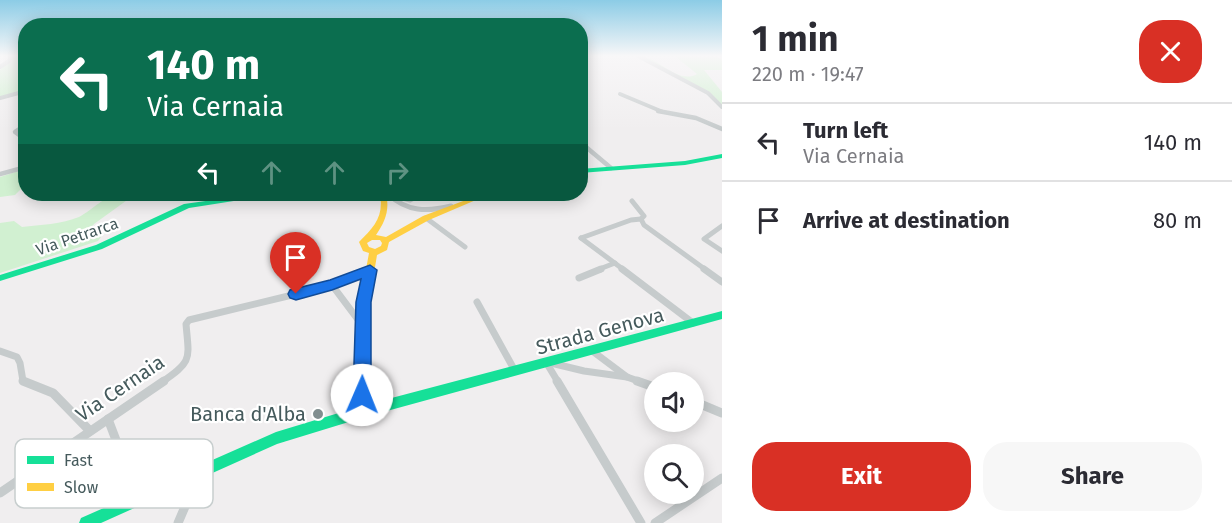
<!DOCTYPE html>
<html lang="en">
<head>
<meta charset="utf-8">
<style>
  :root { --surface:#fff; --page:#f7f7f7; --text:#2b2b33; --muted:#7c7c81; --line:#e1e1e2; --accent:#d93025 }
  body { margin:0; font-family:"Fira Sans",sans-serif; background:var(--page); color:var(--text); height:100vh; display:flex; flex-direction:column; font-size:22px; white-space:nowrap }
  * { box-sizing:border-box; margin:0 }
  p { font-size:20px; color:var(--muted) }
  .icon { flex:none; width:33px; height:33px; fill:none; stroke:currentColor; stroke-width:2; stroke-linecap:round; stroke-linejoin:round }
  .map { position:relative; flex:1; overflow:hidden }
  .drawer { display:flex; flex-direction:column; background:var(--surface); width:510px }
  .drawer>* { flex:none }
  .banner { position:absolute; left:18px; top:18px; width:570px; height:183px; border-radius:24px; box-shadow:0 3px 15px #0003; background:#0b6e4f; color:#fff; overflow:hidden }
  .buttons { position:absolute; left:644px; top:372px; display:grid; gap:12px }
  .buttons a { display:grid; place-items:center; width:60px; height:60px; border-radius:50%; background:var(--surface); box-shadow:0 3px 15px #0003; font-size:30px }
  .pin { position:absolute; display:grid; place-items:center; width:51px; height:51px; color:#fff; margin:-62px -26px; border-radius:50% 50% 50% 0; rotate:-45deg; box-shadow:0 0 6px #0007 }
  .pin .icon { rotate:45deg }
  .me { position:absolute; width:66px; margin:-33px; rotate:1deg; stroke-linejoin:round; filter:drop-shadow(0 0 4px #0008) }
  .turn { display:flex; align-items:center; gap:21px; height:126px; padding:0 30px; font-size:27px }
  .turn .icon { width:78px; height:78px; stroke-width:2.5 }
  .turn b { display:block; font-size:42px; line-height:51px }
  .lanes { display:flex; align-items:center; height:57px; padding:0 30px; background:#0003; justify-content:center; gap:30px; direction:ltr }
  .lanes .off { opacity:.35 }
  .round { display:grid; place-items:center; flex:none; width:63px; height:63px; border-radius:24px; background:var(--page) }
  .head { display:flex; align-items:center; justify-content:space-between; height:102px; padding:0 30px }
  h1 { font-size:36px; font-weight:700; line-height:45px }
  .primary-button { display:flex; gap:12px; margin-top:auto; padding:12px 30px }
  .primary-button a { flex:1; height:69px; border-radius:24px; background:var(--accent); color:#fff; font-size:24px; font-weight:700; line-height:69px; text-align:center }
  .primary-button a+a { background:var(--page); color:var(--text) }
  ul { padding:0; list-style:none }
  li { display:flex; align-items:center; gap:18px; height:78px; padding:0 30px; border-top:2px solid var(--line) }
  li div { flex:1 }
  li b { display:block; font-size:22px }
  li em { font-style:normal }
  main { display:flex; flex:1; min-height:0 }
  .map>svg:first-child { display:block }
</style>
</head>
<body>
<main>
<div class="map">
<svg width="722" height="523" viewBox="0 0 722 523">
  <rect width="100%" height="100%" fill="#f0eeef"/>
  <g fill="#d1f0d1">
    <path d="M14,56H25V90L0,98V70Z"/>
    <path d="M640,56C658,57 678,85 697,74L675,56L718,57L722,60V70H704L722,92V106L708,93Z"/>
    <path d="M25,169V185L15,195L0,197V177Z"/>
    <path d="M120,194H146L141,197L130,198L94,224L91,228L101,237L98,241L0,273V223L14,221L22,227C40,225 62,224 79,217C94,209 102,197 120,194Z"/>
  </g>
  <g fill="none" stroke-linecap="round" stroke-linejoin="round">
    <g stroke="#c6cbcc" stroke-width="4">
      <path d="M638,56L708,93L722,107"/>
      <path d="M0,67L9,61L11,56"/>
      <path d="M620,94L663,112"/>
      <path d="M0,98L26,91"/>
    </g>
    <g stroke="#c6cbcc" stroke-width="4.5">
      <path d="M658,111L696,118L722,129"/>
      <path d="M26,125L15,132L26,140"/>
      <path d="M580,142L611,168"/>
      <path d="M0,174L26,167"/>
    </g>
    <g stroke="#c6cbcc" stroke-width="5">
      <path d="M388,194C407,212 427,212 451,206"/>
      <path d="M389,194L410,200L421,194"/>
      <path d="M632,201L644,216L641,219L644,225L706,270"/>
      <path d="M426,218L465,247"/>
      <path d="M722,226L704,239L722,251"/>
      <path d="M581,238L624,270"/>
      <path d="M581,238L631,220L641,219"/>
      <path d="M597,270L615,263"/>
    </g>
    <g stroke="#c6cbcc" stroke-width="7">
      <path d="M622,269L693,323"/>
      <path d="M704,269L722,282"/>
      <path d="M579,278L601,269"/>
      <path d="M332,285L362,325"/>
      <path d="M477,302L515,371"/>
      <path d="M591,350L627,377L641,382"/>
      <path d="M0,351L17,357L20,363L23,381L26,382"/>
      <path d="M546,362L558,382"/>
      <path d="M551,363L584,371L627,377"/>
      <path d="M162,382C193,361 189,359 186,324L189,320L317,289L370,270"/>
    </g>
    <g stroke="#c6cbcc" stroke-width="9">
      <path d="M23,381L53,393L90,431"/>
      <path d="M557,381L641,523"/>
      <path d="M637,381L654,387"/>
      <path d="M693,401L722,413"/>
      <path d="M108,419L138,498"/>
      <path d="M0,493L164,381"/>
      <path d="M178,523L199,474"/>
      <path d="M655,523L722,478"/>
    </g>
    <g fill="#16e098" fill-rule="evenodd">
      <path d="M722,154V158L685,165L580,173V169L685,161Z"/>
      <path d="M256,194H269L266,196L189,208L102,249L0,281V275L96,245L184,204Z"/>
      <path d="M722,311V319L365,417L277,444L101,523H79L81,518L276,432L365,405Z"/>
    </g>
    <path fill="#ffcf43" fill-rule="evenodd" d="M380,194H386C390,210 385,222 376,235L386,237L423,216L482,194H490L429,220L389,242L387,250L377,255C368,307 365,358 371,411L369,415L365,417L361,415L359,411C354,357 359,306 369,253L363,251L359,242C374,227 384,217 380,194ZM372,240H380L382,243L381,246L375,249L369,247L367,243Z"/>
  </g>
  <linearGradient id="sky" x2="0" y2="1"><stop stop-color="#8ccce6"/><stop offset="0.43" stop-color="#f8f7f8"/><stop offset="1" stop-color="#f8f7f8" stop-opacity="0"/></linearGradient>
  <rect width="722" height="130" fill="url(#sky)"/>
  <path fill="#1a73e8" stroke="#114b97" stroke-width="1.5" d="M370,265L377,270L371,302V395L368,401L362,404L356,401L353,395L356,302L361,279L332,290L296,300L290,298L288,294L290,290L330,280Z"/>
  <circle fill="#818e8f" stroke="#fff" stroke-width="2" cx="318" cy="414" r="6"/>
  <g text-anchor="middle" stroke-width="4.5" stroke-linejoin="round" paint-order="stroke">
    <g font-size="16" fill="#455a5c" stroke="#fff">
      <text transform="translate(77 236) rotate(-19)" y="6">Via Petrarca</text>
    </g>
    <g font-size="20" fill="#455a5c" stroke="#fff">
      <text transform="translate(600 331) rotate(-15)" y="7">Strada Genova</text>
      <text transform="translate(120 388) rotate(-34)" y="7">Via Cernaia</text>
    </g>
    <g font-size="20" fill="#455a5c" stroke="#fff" text-anchor="end">
      <text x="306" y="421">Banca d'Alba</text>
    </g>
  </g>
  <rect x="15" y="439" width="198" height="69" rx="9" fill="#fff" stroke="#c7cece" stroke-width="1.5"/>
  <rect x="27" y="456" width="27" height="8" fill="#16e098"/>
  <rect x="27" y="483" width="27" height="8" fill="#ffcf43"/>
  <g font-size="16" fill="#455a5c">
    <text x="64" y="466">Fast</text>
    <text x="64" y="493">Slow</text>
  </g>
</svg>
<div class="buttons">
<a><svg class="icon" aria-label="sound" viewBox="0 0 24 24"><path d="M4 9h4l5-4v14l-5-4H4zM17 9q2 3 0 6"/></svg></a>
<a><svg class="icon" aria-label="search" viewBox="0 0 24 24"><circle cx="10" cy="10" r="6"/><path d="M15 15l6 6"/></svg></a>
</div>
<div class="pin" style="left:296px;top:294px;background:#d93025"><svg class="icon" aria-label="arrive" viewBox="0 0 24 24"><path d="M6 21V4h12l-3 4 3 4H6"/></svg></div>
<svg class="me" style="left:362px;top:395px" viewBox="-20 -20 40 40"><circle r="19" fill="#fff"/><path d="M0-13L10 11 0 6-10 11z" fill="#1a73e8"/></svg>
<div class="banner">
<div class="turn"><svg class="icon" aria-label="left" viewBox="0 0 24 24"><path d="M17 20v-9H6M10 6l-5 5 5 5"/></svg><div><b>140 m</b>Via Cernaia</div></div>
<div class="lanes"><svg class="icon" aria-label="left" viewBox="0 0 24 24"><path d="M17 20v-9H6M10 6l-5 5 5 5"/></svg><svg class="icon off" aria-label="ahead" viewBox="0 0 24 24"><path d="M12 20V5M6 11l6-6 6 6"/></svg><svg class="icon off" aria-label="ahead" viewBox="0 0 24 24"><path d="M12 20V5M6 11l6-6 6 6"/></svg><svg class="icon off" aria-label="right" viewBox="0 0 24 24"><path d="M7 20v-9h11M14 6l5 5-5 5"/></svg></div>
</div>
</div>
<section class="drawer">
<div class="head"><div><h1>1 min</h1><p>220 m · 19:47</p></div><a class="round" style="background:#d93025;color:#fff"><svg class="icon" aria-label="close" viewBox="0 0 24 24"><path d="M6 6l12 12M18 6L6 18"/></svg></a></div>
<ul>
<li><svg class="icon" aria-label="left" viewBox="0 0 24 24"><path d="M17 20v-9H6M10 6l-5 5 5 5"/></svg><div><b>Turn left</b><p>Via Cernaia</p></div><em>140 m</em></li>
<li><svg class="icon" aria-label="arrive" viewBox="0 0 24 24"><path d="M6 21V4h12l-3 4 3 4H6"/></svg><div><b>Arrive at destination</b></div><em>80 m</em></li>
</ul>
<div class="primary-button"><a>Exit</a><a>Share</a></div>
</section>
</main>
</body>
</html>
